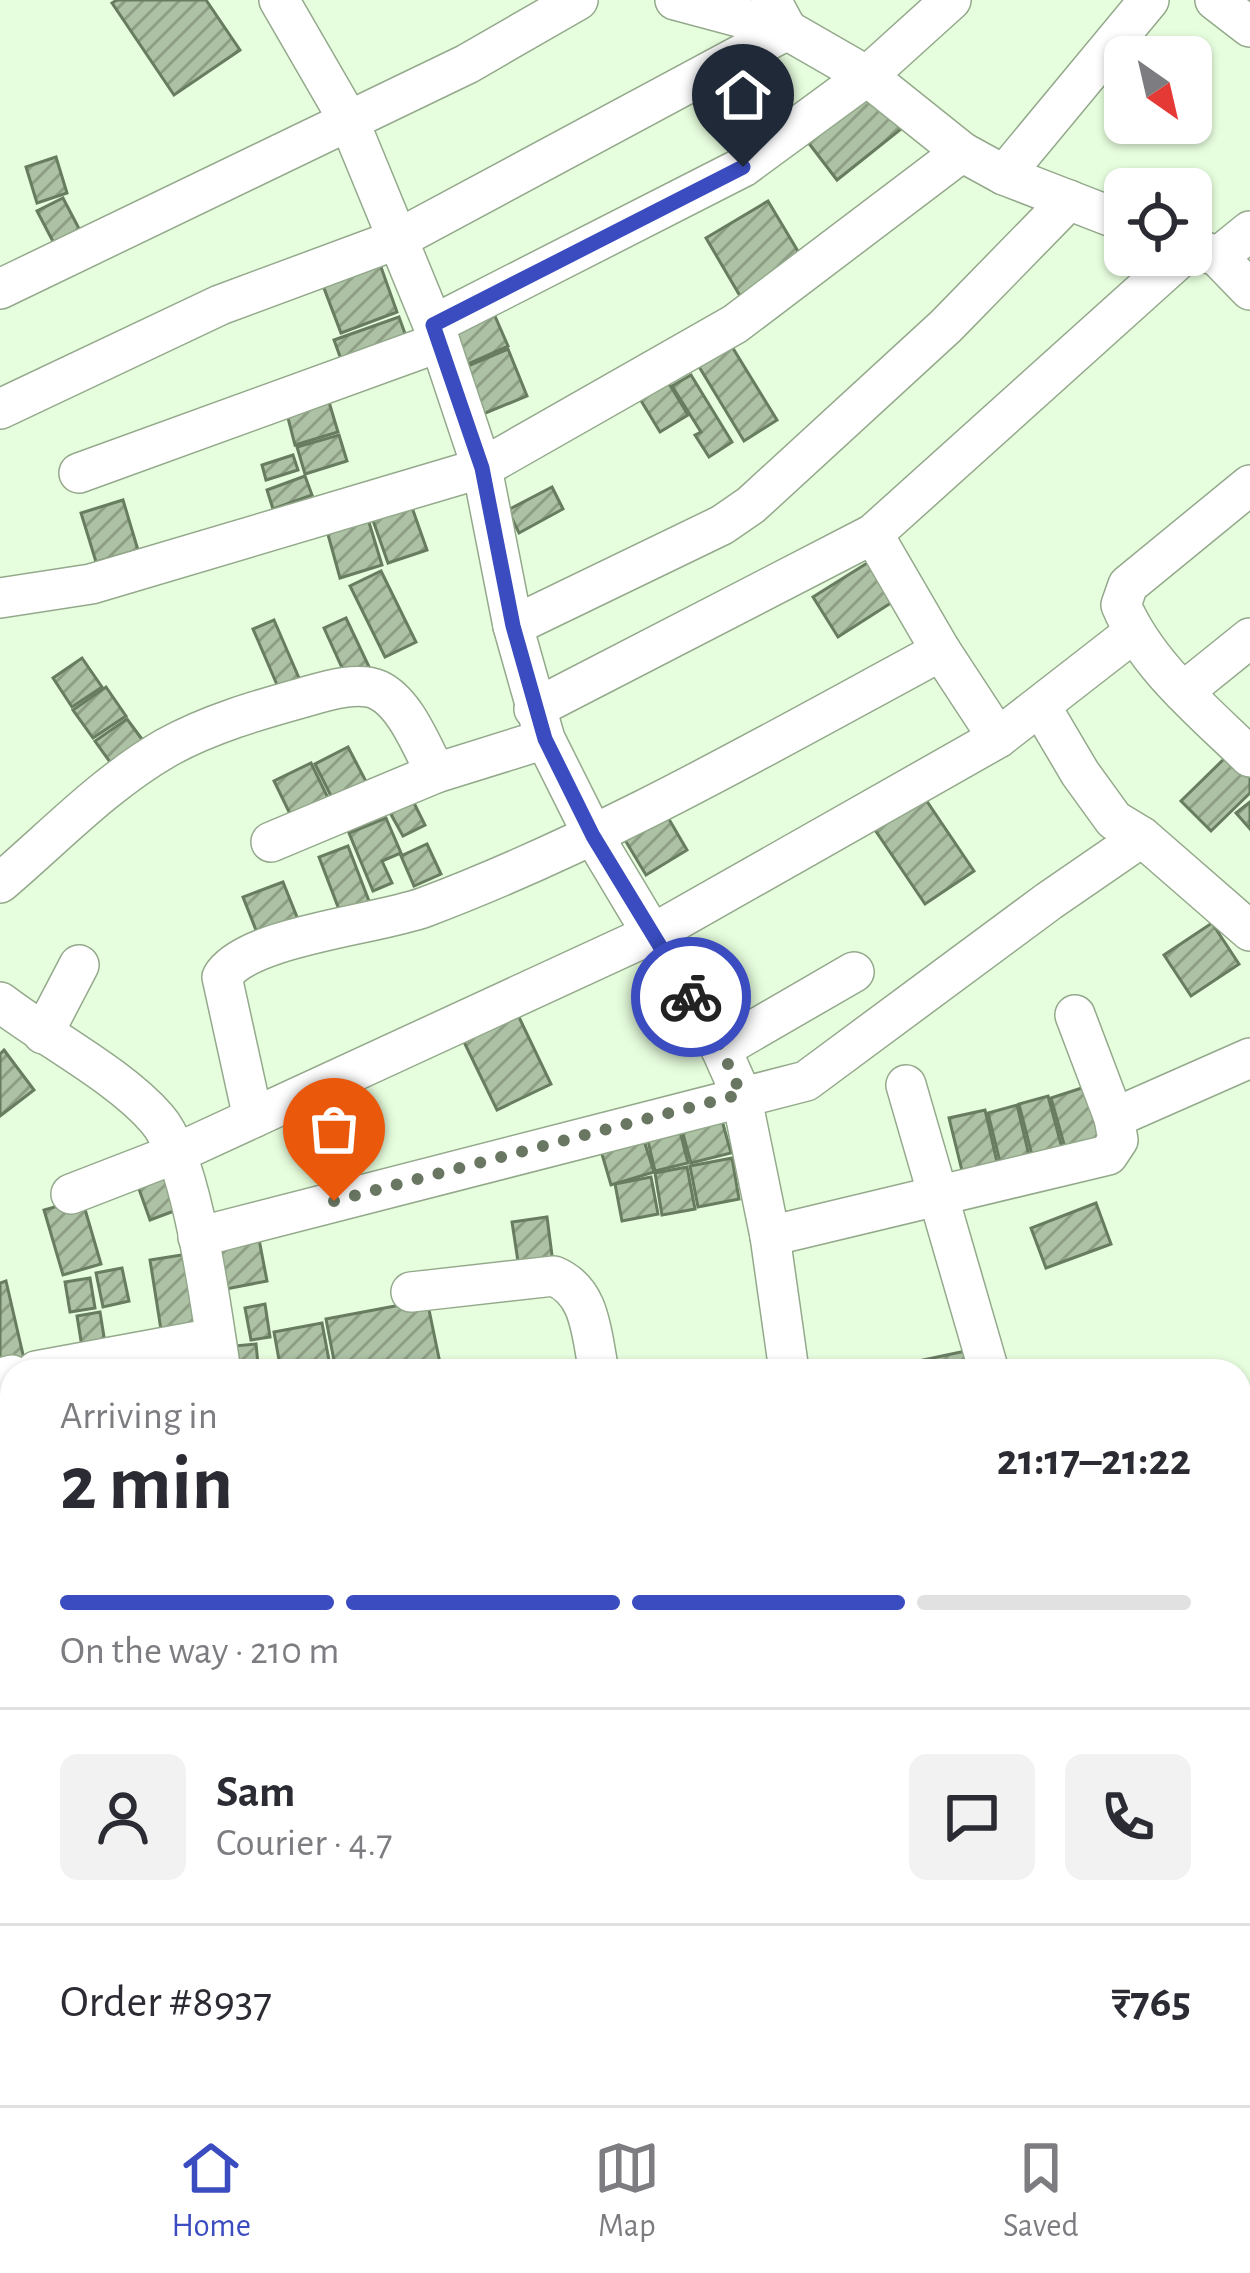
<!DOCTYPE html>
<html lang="en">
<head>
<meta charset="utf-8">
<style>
  body { margin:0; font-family:"Alegreya Sans",sans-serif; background:#f2f2f3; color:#2b2b33; height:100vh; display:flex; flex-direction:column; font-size:45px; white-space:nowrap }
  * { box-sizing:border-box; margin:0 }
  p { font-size:39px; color:#7c7c81 }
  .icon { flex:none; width:66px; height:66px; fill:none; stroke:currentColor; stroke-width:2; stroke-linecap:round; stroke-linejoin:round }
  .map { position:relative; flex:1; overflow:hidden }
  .details { position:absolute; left:0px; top:1359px; width:1251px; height:747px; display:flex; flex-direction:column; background:#fff; border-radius:36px 36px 0 0; box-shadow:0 3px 9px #0004 }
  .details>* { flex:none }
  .needle { width:78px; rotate:146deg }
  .tools { position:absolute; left:1104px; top:36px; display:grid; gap:24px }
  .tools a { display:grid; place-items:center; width:108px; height:108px; border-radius:18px; background:#fff; box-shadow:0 3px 9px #0004; font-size:60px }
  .pin { position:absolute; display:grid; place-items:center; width:102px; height:102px; color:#fff; margin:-123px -51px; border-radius:50% 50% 50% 0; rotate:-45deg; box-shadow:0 0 12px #0007 }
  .pin .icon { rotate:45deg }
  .courier { position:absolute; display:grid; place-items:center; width:120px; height:120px; margin:-60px; border:9px solid #3a4cbf; border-radius:50%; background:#fff; color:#222; box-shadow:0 3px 15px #0007 }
  .overview em { font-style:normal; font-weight:700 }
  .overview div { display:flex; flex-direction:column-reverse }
  .overview { display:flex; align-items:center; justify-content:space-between; height:204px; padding:0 60px }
  h1 { font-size:78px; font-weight:700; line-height:90px }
  .bar { display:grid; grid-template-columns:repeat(4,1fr); gap:18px 12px; align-content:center; height:144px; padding:0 60px }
  .bar i { height:15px; border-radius:9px; background:#e1e1e2 }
  .bar .current { background:#3a4cbf }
  .bar p { grid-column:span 4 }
  .line { display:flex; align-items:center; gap:30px; padding:0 60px; border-top:3px solid #e1e1e2 }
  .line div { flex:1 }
  .round { display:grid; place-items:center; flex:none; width:126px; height:126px; border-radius:18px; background:#f2f2f3 }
  .tabs { display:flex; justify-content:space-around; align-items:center; height:168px; border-top:3px solid #e1e1e2; background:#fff; font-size:33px; color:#7c7c81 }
  .tabs a { display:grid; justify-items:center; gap:6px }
  .tabs .current { color:#3a4cbf }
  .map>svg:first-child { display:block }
  .building { fill:url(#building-hatch); stroke:#687c60; stroke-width:3 }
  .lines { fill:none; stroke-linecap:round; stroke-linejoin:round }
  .minor-casing { stroke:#94a98c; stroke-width:42 }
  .minor { stroke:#fff; stroke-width:39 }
  .done { stroke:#687662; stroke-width:12; stroke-dasharray:0 21.6 }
  .route { stroke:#3a4cbf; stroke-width:15 }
</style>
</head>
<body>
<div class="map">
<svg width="1250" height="2105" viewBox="0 0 1250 2105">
  <defs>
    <pattern id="building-hatch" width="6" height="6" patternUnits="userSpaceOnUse" patternTransform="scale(3)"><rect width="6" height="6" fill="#adc2a4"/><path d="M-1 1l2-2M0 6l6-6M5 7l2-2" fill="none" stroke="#8d9e85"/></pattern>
  </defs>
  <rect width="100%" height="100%" fill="#e7fede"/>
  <!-- building -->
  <g class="building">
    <path d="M117,0H206L240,50L174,95L112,3Z"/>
    <path d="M868,87L901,129L837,180L804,137Z"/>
    <path d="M56,157L67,193L37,203L26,167Z"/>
    <path d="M63,198L85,240L59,253L37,211Z"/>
    <path d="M768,201L802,258L740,296L706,238Z"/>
    <path d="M376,253L397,312L341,333L319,275Z"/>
    <path d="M491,307L508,346L461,367L443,328Z"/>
    <path d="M399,317L407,339L342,362L334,340Z"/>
    <path d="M731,345L777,420L744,441L698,365Z"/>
    <path d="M508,349L527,396L483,414L463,368Z"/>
    <path d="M691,375L732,442L709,457L695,435L701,432L672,386Z"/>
    <path d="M668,382L688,415L660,432L640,399Z"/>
    <path d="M329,402L338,432L295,445L287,414Z"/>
    <path d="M339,435L347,461L305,474L297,447Z"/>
    <path d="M293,455L298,470L266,480L262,465Z"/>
    <path d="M305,476L312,495L273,509L267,490Z"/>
    <path d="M552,487L563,509L519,533L508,510Z"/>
    <path d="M409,499L427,550L388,563L370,512Z"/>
    <path d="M123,500L138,550L96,562L81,513Z"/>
    <path d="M368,519L382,565L340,578L327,531Z"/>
    <path d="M872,560L897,599L838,637L813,597Z"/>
    <path d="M381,571L416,642L385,657L350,586Z"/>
    <path d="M346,618L371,671L348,681L324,628Z"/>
    <path d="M274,620L302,685L281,694L253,629Z"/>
    <path d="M82,658L102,687L72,707L53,678Z"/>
    <path d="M106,687L126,716L93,738L73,710Z"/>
    <path d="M127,719L147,746L115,769L95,741Z"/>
    <path d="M348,747L371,791L337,808L315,764Z"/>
    <path d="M1228,755L1250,777V793L1211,831L1181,801Z"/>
    <path d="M311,763L329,800L292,818L274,781Z"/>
    <path d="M922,794L974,871L925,904L873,827Z"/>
    <path d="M411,797L425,825L403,836L388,809Z"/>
    <path d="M1250,802V829L1236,813Z"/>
    <path d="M663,809L687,850L646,875L622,835Z"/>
    <path d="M386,818L401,853L382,861L392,883L373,891L349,833Z"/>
    <path d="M427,844L441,874L414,886L401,856Z"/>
    <path d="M348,846L372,909L343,920L319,857Z"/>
    <path d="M283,882L301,927L261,943L243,897Z"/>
    <path d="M1212,923L1239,964L1191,996L1164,955Z"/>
    <path d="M517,1013L551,1084L497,1110L463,1040Z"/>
    <path d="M4,1050L34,1090L0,1116V1054Z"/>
    <path d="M1088,1086L1105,1144L1067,1155L1051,1098Z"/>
    <path d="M1048,1096L1065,1159L1035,1167L1019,1104Z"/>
    <path d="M1017,1105L1032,1168L1003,1174L988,1113Z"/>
    <path d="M718,1106L731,1153L691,1163L678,1116Z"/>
    <path d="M985,1110L1000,1175L965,1183L949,1118Z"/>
    <path d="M677,1120L688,1163L655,1171L645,1128Z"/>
    <path d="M641,1131L654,1172L611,1185L599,1144Z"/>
    <path d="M732,1158L739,1199L698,1207L690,1166Z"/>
    <path d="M166,1163L182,1208L150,1220L134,1175Z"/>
    <path d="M687,1167L695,1209L662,1215L655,1173Z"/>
    <path d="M651,1177L658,1214L622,1221L615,1184Z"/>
    <path d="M82,1199L101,1264L63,1275L44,1210Z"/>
    <path d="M1096,1203L1111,1244L1046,1268L1031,1228Z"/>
    <path d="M547,1217L553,1263L519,1268L512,1222Z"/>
    <path d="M258,1234L267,1281L226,1289L217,1242Z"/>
    <path d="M188,1254L199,1330L162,1336L150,1260Z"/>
    <path d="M122,1268L129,1301L103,1307L96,1273Z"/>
    <path d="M90,1278L95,1308L70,1312L65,1282Z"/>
    <path d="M6,1281L24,1359L0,1365V1283Z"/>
    <path d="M427,1300L441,1368L336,1371L326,1319Z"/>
    <path d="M265,1304L270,1337L251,1340L245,1308Z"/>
    <path d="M100,1312L105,1343L82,1347L77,1316Z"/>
    <path d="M322,1323L331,1371H281L274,1332Z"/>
    <path d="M256,1344L258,1364L236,1366L234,1346Z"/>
    <path d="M207,1350L210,1371H177L175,1354Z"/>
    <path d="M970,1350L974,1371H901L900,1365Z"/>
    <path d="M12,1382V1534L0,1536V1384Z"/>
    <path d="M12,1913V1968H0V1914Z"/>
    <path d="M385,2094H465L466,2100L436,2105H387Z"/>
  </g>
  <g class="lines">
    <defs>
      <g id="minor">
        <path d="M279,0L349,121L440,342L482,468L513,626L545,739L593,835L721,1049L741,1094L770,1236L789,1371"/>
        <path d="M675,0L787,30L867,76L962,152L1004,175L1125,222"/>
        <path d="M1215,0L1250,27"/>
        <path d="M1004,175L1149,0"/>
        <path d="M1191,246L1218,257L1250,290"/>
        <path d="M1218,257L1250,231"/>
        <path d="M0,289L467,64L578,0"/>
        <path d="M433,325L743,167L867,76L951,0"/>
        <path d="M0,409L220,305L398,239L787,30L771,0"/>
        <path d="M79,473L440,342"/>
        <path d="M1250,485L1128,585L1121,605C1147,666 1203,711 1250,757"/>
        <path d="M873,534L941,651L998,738"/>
        <path d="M0,598L91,584L482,468L735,324L962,152"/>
        <path d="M513,626L722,525L751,505L946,326L1069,200"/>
        <path d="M1183,692L1250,638"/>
        <path d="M1041,707L1080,773L1114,820L1142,837L1250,931"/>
        <path d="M534,709L873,534L1183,255"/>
        <path d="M271,842L436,773L545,739"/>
        <path d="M0,883C53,838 105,783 166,748C209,724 258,710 305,697C326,691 358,681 378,690C406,703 422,748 436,773"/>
        <path d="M0,1002C48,1039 119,1075 157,1119C194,1161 211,1312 221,1371"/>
        <path d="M1075,1015L1114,1118"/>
        <path d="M43,1034L79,965"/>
        <path d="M721,1049L854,972"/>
        <path d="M906,1085L989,1371"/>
        <path d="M253,1118L222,977C246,936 377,925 425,907C605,839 772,742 941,651"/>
        <path d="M71,1194L177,1153L654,933L998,738L1133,633"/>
        <path d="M770,1236L1108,1155L1118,1140L1114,1118L1250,1058"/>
        <path d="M198,1237L806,1081L1049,901L1142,837"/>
        <path d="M411,1292L554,1276C592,1292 591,1335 599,1371"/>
        <path d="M36,1371L215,1338"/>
        <path d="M0,1378L12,1375"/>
        <path d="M0,1542L12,1540"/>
        <path d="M0,1733L12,1731"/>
        <path d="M0,1902L12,1900"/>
        <path d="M0,2081L12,2079"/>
        <path d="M784,2094L787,2105"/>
      </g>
    </defs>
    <!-- minor casing -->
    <use href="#minor" class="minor-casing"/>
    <!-- minor -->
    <use href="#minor" class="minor"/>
  </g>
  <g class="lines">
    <!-- done -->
    <path class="done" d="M334,1201L741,1094L721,1048L691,997"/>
    <!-- route -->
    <path class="route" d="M691,997L593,836L545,739L513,626L482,468L433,325L743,167"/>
  </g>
</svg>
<div class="tools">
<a><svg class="needle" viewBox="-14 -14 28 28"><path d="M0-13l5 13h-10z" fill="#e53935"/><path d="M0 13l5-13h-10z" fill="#7c7c81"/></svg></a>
<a><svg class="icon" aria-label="locate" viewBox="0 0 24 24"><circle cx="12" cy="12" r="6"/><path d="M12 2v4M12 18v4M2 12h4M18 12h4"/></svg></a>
</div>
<div class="pin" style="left:334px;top:1201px;background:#ea580c"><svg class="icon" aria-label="bag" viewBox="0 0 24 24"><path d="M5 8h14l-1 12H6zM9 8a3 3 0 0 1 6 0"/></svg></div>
<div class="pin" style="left:743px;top:167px;background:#1f2937"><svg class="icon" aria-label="home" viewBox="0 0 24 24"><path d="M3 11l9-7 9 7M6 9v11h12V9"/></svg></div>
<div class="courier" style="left:691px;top:997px"><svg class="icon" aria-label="bike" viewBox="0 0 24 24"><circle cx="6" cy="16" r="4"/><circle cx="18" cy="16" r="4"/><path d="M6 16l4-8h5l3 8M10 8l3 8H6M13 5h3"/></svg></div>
<section class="details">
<div class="overview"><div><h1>2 min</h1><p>Arriving in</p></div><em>21:17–21:22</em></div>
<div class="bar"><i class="current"></i><i class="current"></i><i class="current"></i><i></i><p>On the way · 210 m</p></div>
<div class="line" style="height:216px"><a class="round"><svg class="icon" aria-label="person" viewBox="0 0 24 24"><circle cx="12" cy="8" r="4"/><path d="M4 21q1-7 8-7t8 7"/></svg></a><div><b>Sam</b><p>Courier · 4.7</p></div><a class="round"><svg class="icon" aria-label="chat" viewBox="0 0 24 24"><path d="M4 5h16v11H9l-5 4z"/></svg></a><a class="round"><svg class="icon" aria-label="phone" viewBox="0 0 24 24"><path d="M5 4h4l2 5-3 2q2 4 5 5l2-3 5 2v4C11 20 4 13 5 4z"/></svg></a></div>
<div class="line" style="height:156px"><div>Order #8937</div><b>₹765</b></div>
</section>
</div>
<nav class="tabs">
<a class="current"><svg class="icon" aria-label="home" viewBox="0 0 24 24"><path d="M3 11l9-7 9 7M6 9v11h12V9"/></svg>Home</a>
<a><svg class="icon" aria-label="map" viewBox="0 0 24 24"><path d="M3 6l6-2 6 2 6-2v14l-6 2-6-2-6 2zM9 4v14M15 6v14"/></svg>Map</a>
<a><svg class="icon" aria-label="saved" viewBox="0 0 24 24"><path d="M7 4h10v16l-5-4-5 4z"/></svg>Saved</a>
</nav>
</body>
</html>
